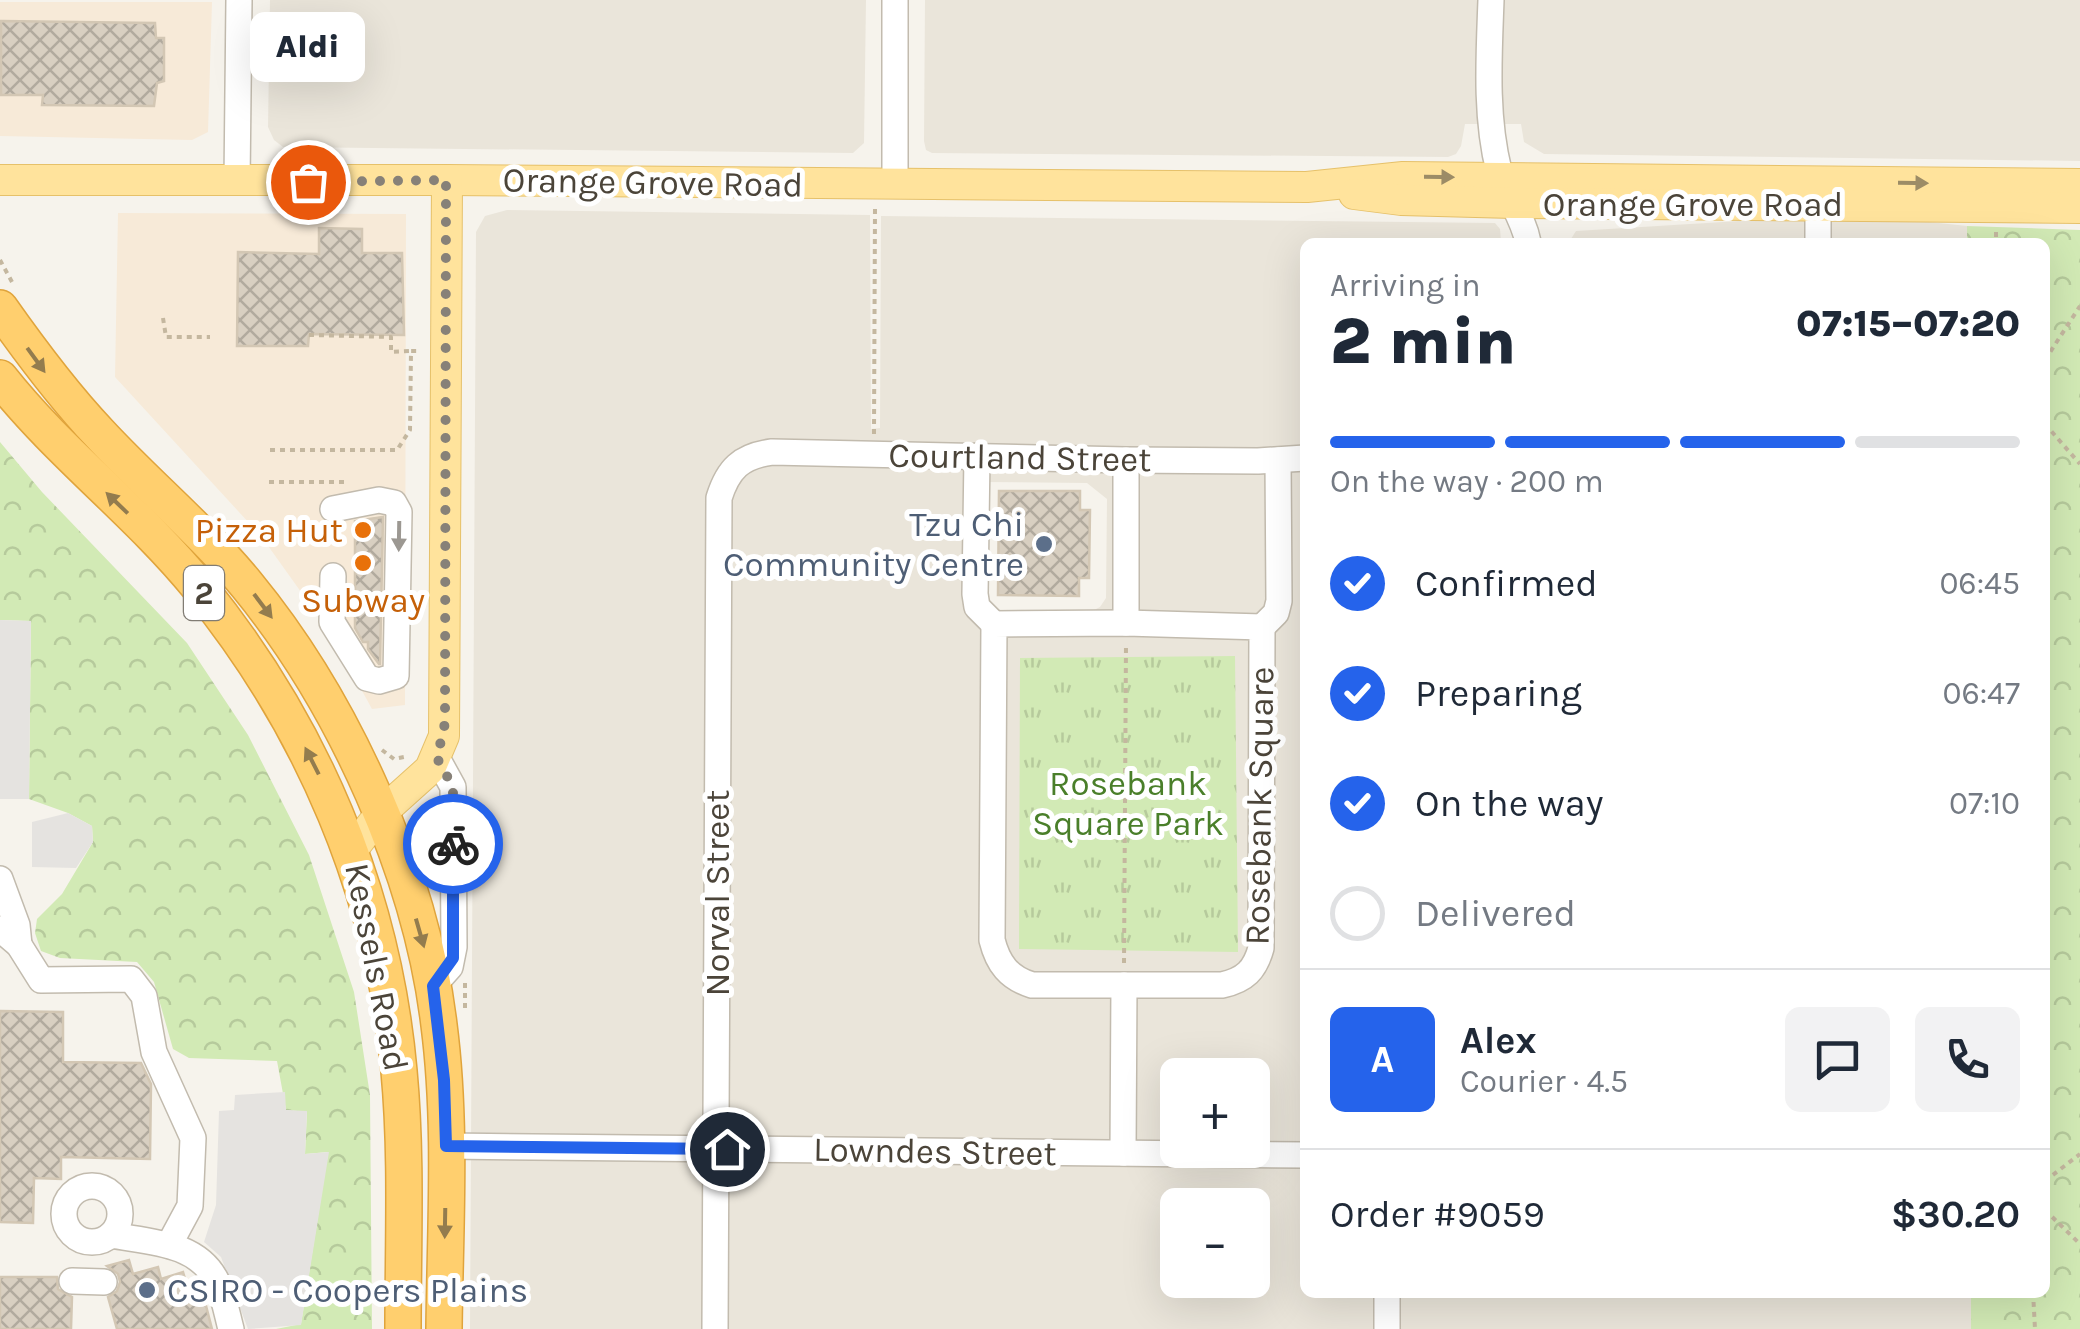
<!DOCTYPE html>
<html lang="en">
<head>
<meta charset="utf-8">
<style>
  body { margin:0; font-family:Karla,sans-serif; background:#f2f2f3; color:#1f2937; height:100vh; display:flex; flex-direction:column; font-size:38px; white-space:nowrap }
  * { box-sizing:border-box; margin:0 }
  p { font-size:32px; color:#747a83 }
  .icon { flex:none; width:55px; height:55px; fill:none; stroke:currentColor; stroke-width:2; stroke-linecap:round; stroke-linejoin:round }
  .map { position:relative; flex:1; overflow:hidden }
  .panel { position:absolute; left:1300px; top:238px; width:750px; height:1060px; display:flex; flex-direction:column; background:#fff; border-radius:15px; box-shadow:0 10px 40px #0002 }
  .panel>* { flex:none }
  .fabs { position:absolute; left:1160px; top:1058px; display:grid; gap:20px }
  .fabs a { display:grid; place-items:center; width:110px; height:110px; border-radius:15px; background:#fff; box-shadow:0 10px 40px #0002; font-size:50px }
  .pin { position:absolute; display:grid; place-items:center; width:85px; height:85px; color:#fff; margin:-42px; border:5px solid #fff; border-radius:50%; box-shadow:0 2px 10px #0007 }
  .courier { position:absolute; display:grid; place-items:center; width:100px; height:100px; margin:-50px; border:8px solid #2563eb; border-radius:50%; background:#fff; color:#222; box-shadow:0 2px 12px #0007 }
  .bubble { position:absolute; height:70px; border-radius:15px; background:#fff; box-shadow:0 10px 40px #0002; font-size:32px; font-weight:800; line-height:70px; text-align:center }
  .head em { font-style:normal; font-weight:800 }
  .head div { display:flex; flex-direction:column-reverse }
  .head { display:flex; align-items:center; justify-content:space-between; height:170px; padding:0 30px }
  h1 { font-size:65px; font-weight:800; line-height:75px }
  .bar { display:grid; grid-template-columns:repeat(4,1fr); gap:15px 10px; align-content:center; height:120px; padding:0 30px }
  .bar i { height:12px; border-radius:8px; background:#e0e1e3 }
  .bar .current { background:#2563eb }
  .bar p { grid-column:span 4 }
  .line { display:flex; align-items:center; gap:25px; padding:0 30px; border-top:2px solid #e0e1e3 }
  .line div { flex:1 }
  .round { display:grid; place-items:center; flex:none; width:105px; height:105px; border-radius:15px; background:#f2f2f3 }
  ol { padding:0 30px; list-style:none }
  li { display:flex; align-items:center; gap:30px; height:110px }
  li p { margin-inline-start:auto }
  li .icon { padding:10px; border-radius:50%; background:#2563eb; color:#fff; stroke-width:4 }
  li:last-child { color:#747a83 }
  li i { width:55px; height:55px; border:5px solid #e0e1e3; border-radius:50% }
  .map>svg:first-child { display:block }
  .residential { fill:#eae5da; fill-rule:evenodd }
  .commercial { fill:#f7ead8 }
  .forest { fill:url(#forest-crowns) }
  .park { fill:url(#park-tufts) }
  .parking { fill:#e5e3e0 }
  .building { fill:url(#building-cross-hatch); stroke:#d3c7b4; stroke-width:2.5 }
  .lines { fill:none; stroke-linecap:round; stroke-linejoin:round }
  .minor-casing { stroke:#c2bbae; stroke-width:28 }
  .major-casing { stroke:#e6c16a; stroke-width:32 }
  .highway-casing { stroke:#e0a43c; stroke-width:38 }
  .path { stroke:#c4b79f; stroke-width:4; stroke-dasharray:5 5; stroke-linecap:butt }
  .minor { stroke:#fff; stroke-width:25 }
  .major { stroke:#ffe39c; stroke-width:30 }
  .highway { stroke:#ffcf6e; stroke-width:35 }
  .oneway { fill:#9c8c66 }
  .oneway2 { fill:#937c4e }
  .oneway3 { fill:#9c9892 }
  .done { stroke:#878178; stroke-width:10; stroke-dasharray:0 18 }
  .route { stroke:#2563eb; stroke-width:12 }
  .food-dot { fill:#e8710a; stroke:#fff; stroke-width:4 }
  .service-dot { fill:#5c6f8a; stroke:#fff; stroke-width:4 }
  .labels { text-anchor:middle; stroke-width:10; stroke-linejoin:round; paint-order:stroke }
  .shield { fill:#fff; stroke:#817c74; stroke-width:2.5 }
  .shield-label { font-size:32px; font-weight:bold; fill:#4b4439 }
  .street-label { font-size:35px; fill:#4b4439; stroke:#fff }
  .service-label { font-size:35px; fill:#4e5e75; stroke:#fff; text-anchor:end }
  .food-label { font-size:35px; fill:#c56008; stroke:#fff; text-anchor:end }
  .park-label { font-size:35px; fill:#4a7f2a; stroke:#fff }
</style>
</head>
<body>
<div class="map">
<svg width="2080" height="1329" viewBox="0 0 2080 1329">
  <defs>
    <pattern id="forest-crowns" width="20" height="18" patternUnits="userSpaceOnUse" patternTransform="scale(2.5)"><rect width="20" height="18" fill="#d2eab5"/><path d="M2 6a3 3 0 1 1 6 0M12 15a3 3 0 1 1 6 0" fill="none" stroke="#b6ca9c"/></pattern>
    <pattern id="park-tufts" width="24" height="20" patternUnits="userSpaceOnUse" patternTransform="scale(2.5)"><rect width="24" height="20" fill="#d2eab5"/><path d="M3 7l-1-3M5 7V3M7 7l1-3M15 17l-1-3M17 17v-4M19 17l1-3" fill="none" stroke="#b6ca9c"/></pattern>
    <pattern id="building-cross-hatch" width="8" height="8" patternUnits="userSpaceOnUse" patternTransform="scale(2.5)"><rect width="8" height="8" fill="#d8cfc1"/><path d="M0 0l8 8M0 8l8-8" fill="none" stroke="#b1aa9e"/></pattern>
  </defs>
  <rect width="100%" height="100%" fill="#f6f3ec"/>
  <!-- residential -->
  <g class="residential">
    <path d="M270,0H866L864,143L853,153L283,147L274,140L268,127Z"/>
    <path d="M925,0H2080V161L1544,154L1524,142L1521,124H1465L1461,146L1456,154L1448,157L932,153L926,150L924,141Z"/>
    <path d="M507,210L870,215L871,429L880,428L881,216L1495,223L1500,229L1501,242H1305V1292L1971,1293V1329H470L476,232L485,216ZM984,482L1087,483L1107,499L1106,598L1100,607L1090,612L996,613L982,601ZM1178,1075H1252V1150H1178ZM1178,1205H1252V1280H1178Z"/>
    <path d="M1853,214L1967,226V242H1569L1576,231Z"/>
  </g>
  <!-- commercial -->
  <g class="commercial">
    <path d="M0,2H212L208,132L192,140L0,136Z"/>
    <path d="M118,213L406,214L405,705L372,709L331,634L261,536L115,377Z"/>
  </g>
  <!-- forest -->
  <g class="forest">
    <path d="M1967,226L2080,230V1329H1971V1293L2045,1292V242H1967Z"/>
    <path d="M0,442L42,492L187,643L248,735L309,855L354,992L370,1095L372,1329H276L301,1324L328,1152L305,1154L307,1112L286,1110L277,1061L189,1058L173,1049L154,982L137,962L60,958L41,951L35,933L37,919L62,894L93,842L92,826L68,813L29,799L31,621L0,620Z"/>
  </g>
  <!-- park -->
  <path class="park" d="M1235,656L1238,952L1019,949L1020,658Z"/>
  <!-- parking -->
  <g class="parking">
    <path d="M0,620L31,621L29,799H0Z"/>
    <path d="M68,813L92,826L93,842L76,868L32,867V822Z"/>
    <path d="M285,1092L286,1110L307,1111L305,1154L329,1152L301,1325L248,1329L221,1257L204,1242L216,1205L219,1111L234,1110L235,1095Z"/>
  </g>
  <!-- building -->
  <g class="building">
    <path d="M1,21L155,23L156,38H164V81L157,83L154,106L42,105L43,95H1Z"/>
    <path d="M319,228L362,229V253H402L404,335L309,334L308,346H237L238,252L319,254Z"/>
    <path d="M999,491H1080V510H1090L1089,578H1079V596L998,595Z"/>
    <path d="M383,517L380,664H379L368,649V642H363L355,628V521Z"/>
    <path d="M0,1011L63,1012V1062L141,1063L151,1084L150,1159L61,1157V1179L34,1178L33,1223L0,1222Z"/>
    <path d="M129,1260L133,1274L158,1267L161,1279L183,1272L192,1302L204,1298L212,1329H117L108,1297L117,1291L120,1282L118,1274L107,1266Z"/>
    <path d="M0,1277H57L58,1289L72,1297L71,1329H0Z"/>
  </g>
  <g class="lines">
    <defs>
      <g id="minor">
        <path d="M1491,0C1489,56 1485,116 1499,171C1506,196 1523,216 1528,242"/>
        <path d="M237,182L239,0"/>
        <path d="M895,185V0"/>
        <path d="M1818,187V242"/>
        <path d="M977,456L975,594L977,607L994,624"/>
        <path d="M1126,460V623"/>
        <path d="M333,576L332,622L367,678L379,681L396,676L399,512L394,503L379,500L333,509"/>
        <path d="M1126,623L1262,627L1261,948C1255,970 1245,980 1222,985H1032C1009,978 998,964 992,940L994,624Z"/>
        <path d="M1262,627L1276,613L1279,601L1278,460"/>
        <path d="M0,879L17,925L19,945"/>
        <path d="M0,929L19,945L41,980L131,979L144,996L154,1052L193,1138L190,1206L169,1245"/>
        <path d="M433,986L450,967L454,947L453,787L437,758"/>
        <path d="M446,1146L1305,1155"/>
        <path d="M1123,1153L1124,985"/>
        <circle cx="92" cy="1214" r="28"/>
        <path d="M111,1235C149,1242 198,1242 217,1282C224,1296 227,1314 231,1329"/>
        <path d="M72,1281L104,1282"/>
        <path d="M1387,1292V1329"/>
        <path d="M715,1329L719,498C728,469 741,456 772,452L1126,460L1258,461L1305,458"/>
      </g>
      <g id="major">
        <path d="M0,180H447L1307,187L1403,177L2080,184"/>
        <path d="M1354,194L1401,200L1513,203L2080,208"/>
        <path d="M352,850L380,814L430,769L444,736L447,180"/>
      </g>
      <g id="highway">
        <path d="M0,308C31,352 62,394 99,433C147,485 202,530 247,585C344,703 421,874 439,1025C452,1125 445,1229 444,1329"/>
        <path d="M0,378C60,454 138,512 199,587C312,726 383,892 399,1071C407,1156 403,1243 403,1329"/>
      </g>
    </defs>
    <!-- minor casing -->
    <use href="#minor" class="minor-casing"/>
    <!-- major casing -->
    <use href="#major" class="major-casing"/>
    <!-- highway casing -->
    <use href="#highway" class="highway-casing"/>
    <!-- path -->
    <g class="path">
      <path d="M1996,232V242"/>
      <path d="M0,260L12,282"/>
      <path d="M163,318L166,337H210"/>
      <path d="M309,335L391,337V352L411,351"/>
      <path d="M2045,360L2080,306"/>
      <path d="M2045,424L2080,464"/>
      <path d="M874,434L875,208"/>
      <path d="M270,450H397L410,430L411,351H421"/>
      <path d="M269,482H345"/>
      <path d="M382,750L394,759L404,757"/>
      <path d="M1124,963L1126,643"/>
      <path d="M465,983V1009"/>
      <path d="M2045,1181L2080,1154"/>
      <path d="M2045,1210L2080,1244"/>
      <path d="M2033,1292L2035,1329"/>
    </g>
    <!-- minor -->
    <use href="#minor" class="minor"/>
    <!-- major -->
    <use href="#major" class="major"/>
    <!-- highway -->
    <use href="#highway" class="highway"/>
  </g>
  <!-- one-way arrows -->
  <defs><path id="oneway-solid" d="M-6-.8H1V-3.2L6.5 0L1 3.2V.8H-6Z" transform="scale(2.5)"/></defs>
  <g class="oneway">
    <use href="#oneway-solid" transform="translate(1439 177) rotate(1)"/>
    <use href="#oneway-solid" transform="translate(1913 183) rotate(1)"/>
  </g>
  <g class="oneway2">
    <use href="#oneway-solid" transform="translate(36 360) rotate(54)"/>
    <use href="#oneway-solid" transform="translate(117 503) rotate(-136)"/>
    <use href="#oneway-solid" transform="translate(263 606) rotate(53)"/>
    <use href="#oneway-solid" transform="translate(312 761) rotate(-117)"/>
    <use href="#oneway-solid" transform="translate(420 933) rotate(74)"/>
    <use href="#oneway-solid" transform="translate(445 1223) rotate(91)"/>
  </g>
  <use class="oneway3" href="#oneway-solid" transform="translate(399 536) rotate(91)"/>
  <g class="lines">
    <!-- done -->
    <path class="done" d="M308,182L446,180L445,723L437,758L453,787V844"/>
    <!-- route -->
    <path class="route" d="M453,844V958L433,986L444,1080L446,1146L727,1149"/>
  </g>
  <!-- markers -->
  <g class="food-dot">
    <circle cx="363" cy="530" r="10"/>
    <circle cx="363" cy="563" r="10"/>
  </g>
  <g class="service-dot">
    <circle cx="1044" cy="544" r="10"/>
    <circle cx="147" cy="1290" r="10"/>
  </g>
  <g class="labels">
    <!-- shield labels -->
    <rect class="shield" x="184" y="566" width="40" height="54" rx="8"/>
    <g class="shield-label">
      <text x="204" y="604">2</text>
    </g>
    <!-- street labels -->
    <g class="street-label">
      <text transform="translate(653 182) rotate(1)" y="12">Orange Grove Road</text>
      <text x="1693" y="216">Orange Grove Road</text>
      <text transform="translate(1020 457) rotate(1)" y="12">Courtland Street</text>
      <text transform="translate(1259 806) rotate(-89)" y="12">Rosebank Square</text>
      <text transform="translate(717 893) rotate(-90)" y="12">Norval Street</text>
      <text transform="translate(377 967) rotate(79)" y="12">Kessels Road</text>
      <text transform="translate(935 1151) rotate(1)" y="12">Lowndes Street</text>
    </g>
    <!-- service labels -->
    <g class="service-label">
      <text x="1024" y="536">Tzu Chi<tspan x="1024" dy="40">Community Centre</tspan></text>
      <text x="167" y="1302" text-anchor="start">CSIRO - Coopers Plains</text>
    </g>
    <!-- food labels -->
    <g class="food-label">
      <text x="343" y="542">Pizza Hut</text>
      <text x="363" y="612" text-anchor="middle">Subway</text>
    </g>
    <!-- park labels -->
    <g class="park-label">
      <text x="1128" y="795">Rosebank<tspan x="1128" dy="40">Square Park</tspan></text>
    </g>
  </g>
</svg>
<div class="fabs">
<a>+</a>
<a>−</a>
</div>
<div class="pin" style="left:308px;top:182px;background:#ea580c"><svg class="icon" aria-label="bag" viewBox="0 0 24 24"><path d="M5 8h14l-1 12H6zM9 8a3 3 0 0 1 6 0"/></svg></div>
<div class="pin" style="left:727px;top:1149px;background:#1f2937"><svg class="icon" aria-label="home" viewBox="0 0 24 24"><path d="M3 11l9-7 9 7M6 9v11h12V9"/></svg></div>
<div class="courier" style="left:453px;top:844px"><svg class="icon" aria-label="bike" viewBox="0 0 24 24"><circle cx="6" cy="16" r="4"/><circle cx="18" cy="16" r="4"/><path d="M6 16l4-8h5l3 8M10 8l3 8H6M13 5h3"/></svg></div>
<div class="bubble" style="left:250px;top:12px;width:115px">Aldi</div>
<section class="panel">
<div class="head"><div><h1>2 min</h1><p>Arriving in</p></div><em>07:15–07:20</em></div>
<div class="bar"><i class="current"></i><i class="current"></i><i class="current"></i><i></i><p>On the way · 200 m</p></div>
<ol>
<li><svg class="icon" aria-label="check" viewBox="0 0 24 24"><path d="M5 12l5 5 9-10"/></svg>Confirmed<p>06:45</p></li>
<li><svg class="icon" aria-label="check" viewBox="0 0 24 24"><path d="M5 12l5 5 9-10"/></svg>Preparing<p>06:47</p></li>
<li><svg class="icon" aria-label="check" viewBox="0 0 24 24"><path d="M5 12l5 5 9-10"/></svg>On the way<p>07:10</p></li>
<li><i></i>Delivered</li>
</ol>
<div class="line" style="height:180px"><b class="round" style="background:#2563eb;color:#fff">A</b><div><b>Alex</b><p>Courier · 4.5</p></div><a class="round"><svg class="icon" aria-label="chat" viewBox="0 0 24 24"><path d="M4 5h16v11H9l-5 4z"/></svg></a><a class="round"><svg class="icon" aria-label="phone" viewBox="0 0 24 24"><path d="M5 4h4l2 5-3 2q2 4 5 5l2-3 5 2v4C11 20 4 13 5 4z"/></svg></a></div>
<div class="line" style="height:130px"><div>Order #9059</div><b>$30.20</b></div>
</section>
</div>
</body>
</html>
